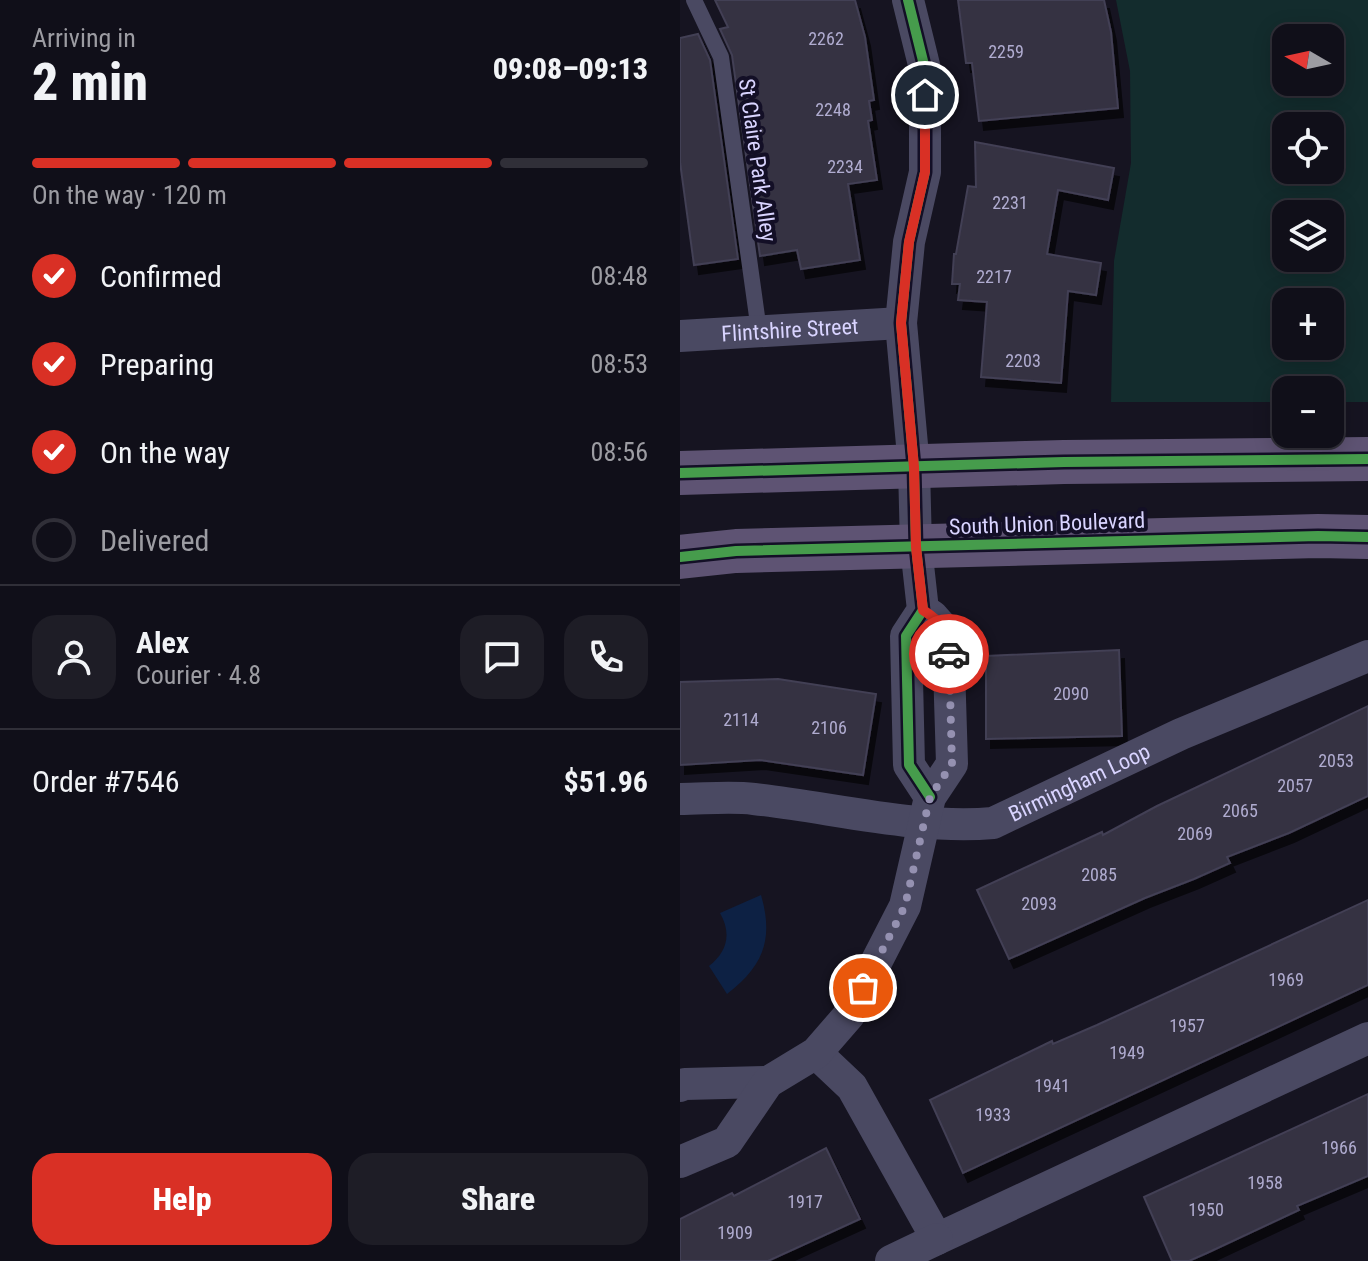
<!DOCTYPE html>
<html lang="en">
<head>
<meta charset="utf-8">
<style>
  body { margin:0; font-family:"Roboto Condensed",sans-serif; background:#1e1d26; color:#f1f3f6; height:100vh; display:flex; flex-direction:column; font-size:30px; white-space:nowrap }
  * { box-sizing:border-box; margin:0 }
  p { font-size:26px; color:#9c9ca2 }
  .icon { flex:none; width:44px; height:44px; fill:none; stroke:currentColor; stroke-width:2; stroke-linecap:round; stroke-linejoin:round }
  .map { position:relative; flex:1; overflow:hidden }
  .side { display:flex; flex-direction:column; background:#100f19; width:680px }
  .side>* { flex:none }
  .needle { width:52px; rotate:279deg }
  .controls { position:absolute; left:592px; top:24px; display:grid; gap:16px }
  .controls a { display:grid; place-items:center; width:72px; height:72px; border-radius:16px; background:#100f19; box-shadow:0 4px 20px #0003,0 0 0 2px #302f38; font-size:40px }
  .pin { position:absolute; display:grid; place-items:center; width:68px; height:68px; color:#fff; margin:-34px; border:4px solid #fff; border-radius:50%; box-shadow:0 2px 8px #0007 }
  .courier { position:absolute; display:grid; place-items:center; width:80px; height:80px; margin:-40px; border:6px solid #d93025; border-radius:50%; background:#fff; color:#222; box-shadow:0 2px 10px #0007 }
  .head em { font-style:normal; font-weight:800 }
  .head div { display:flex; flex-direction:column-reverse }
  .head { display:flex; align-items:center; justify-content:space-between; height:136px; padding:0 32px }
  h1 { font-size:52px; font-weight:800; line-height:60px }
  .bar { display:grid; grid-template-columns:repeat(4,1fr); gap:12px 8px; align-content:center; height:96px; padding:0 32px }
  .bar i { height:10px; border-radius:6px; background:#302f38 }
  .bar .on { background:#d93025 }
  .bar p { grid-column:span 4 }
  .line { display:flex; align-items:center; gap:20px; padding:0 32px; border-top:2px solid #302f38 }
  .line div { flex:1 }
  .round { display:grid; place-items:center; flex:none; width:84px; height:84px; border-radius:24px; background:#1e1d26 }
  ol { padding:0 32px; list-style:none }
  li { display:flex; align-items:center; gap:24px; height:88px }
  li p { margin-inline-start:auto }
  li .icon { padding:8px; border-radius:50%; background:#d93025; color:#fff; stroke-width:4 }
  li:last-child { color:#9c9ca2 }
  li i { width:44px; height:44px; border:4px solid #302f38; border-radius:50% }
  .primary-button { display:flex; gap:16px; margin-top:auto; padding:16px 32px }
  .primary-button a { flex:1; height:92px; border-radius:24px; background:#d93025; color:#fff; font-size:32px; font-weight:800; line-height:92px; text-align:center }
  .primary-button a+a { background:#1e1d26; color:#f1f3f6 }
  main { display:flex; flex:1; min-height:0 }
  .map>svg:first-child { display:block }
  .green { fill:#132c2d; fill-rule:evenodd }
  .water { fill:#0d2144 }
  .building { fill:#343243; stroke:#433f54; stroke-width:2; filter:url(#shadow) }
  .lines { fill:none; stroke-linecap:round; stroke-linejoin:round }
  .lane { stroke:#4a4962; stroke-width:16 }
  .street { stroke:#4a4962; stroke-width:32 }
  .primary { stroke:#5e5373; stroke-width:44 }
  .cycleway-casing { stroke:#130f26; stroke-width:15 }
  .cycleway { stroke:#469c4c; stroke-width:10 }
  .done { stroke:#9591b1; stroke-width:8; stroke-dasharray:0 14.4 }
  .route { stroke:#d93025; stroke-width:10 }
  .labels { text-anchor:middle; stroke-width:8; stroke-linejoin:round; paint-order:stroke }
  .number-label { font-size:18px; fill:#b0acd0 }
  .street-label { font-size:22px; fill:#d9d4ff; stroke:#130f26 }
</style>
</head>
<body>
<main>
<section class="side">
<div class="head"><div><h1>2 min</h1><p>Arriving in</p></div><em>09:08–09:13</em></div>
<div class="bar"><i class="on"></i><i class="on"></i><i class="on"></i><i></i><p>On the way · 120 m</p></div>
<ol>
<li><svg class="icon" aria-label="check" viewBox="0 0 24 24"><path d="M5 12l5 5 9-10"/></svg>Confirmed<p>08:48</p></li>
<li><svg class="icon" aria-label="check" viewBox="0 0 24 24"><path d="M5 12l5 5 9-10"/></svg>Preparing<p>08:53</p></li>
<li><svg class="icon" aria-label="check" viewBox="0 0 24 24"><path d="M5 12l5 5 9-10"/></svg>On the way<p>08:56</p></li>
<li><i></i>Delivered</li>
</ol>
<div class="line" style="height:144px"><a class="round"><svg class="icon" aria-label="person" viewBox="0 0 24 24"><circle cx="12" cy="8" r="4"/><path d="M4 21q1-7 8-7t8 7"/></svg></a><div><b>Alex</b><p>Courier · 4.8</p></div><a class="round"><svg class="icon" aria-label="chat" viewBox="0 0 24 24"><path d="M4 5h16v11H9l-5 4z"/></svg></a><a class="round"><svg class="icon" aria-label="phone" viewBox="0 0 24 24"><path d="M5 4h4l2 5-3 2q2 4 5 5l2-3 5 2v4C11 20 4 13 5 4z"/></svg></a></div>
<div class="line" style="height:104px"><div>Order #7546</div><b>$51.96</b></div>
<div class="primary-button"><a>Help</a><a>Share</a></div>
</section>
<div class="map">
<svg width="688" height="1261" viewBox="0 0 688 1261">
  <defs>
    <filter id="shadow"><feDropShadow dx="5" dy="9" stdDeviation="0" flood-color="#0009"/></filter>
  </defs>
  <rect width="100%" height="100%" fill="#161421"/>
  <!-- green -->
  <path class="green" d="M436,0H688V402H650V390H606V402H431L434,261L451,163L450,71ZM606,38H650V82H606ZM606,126H650V170H606ZM606,214H650V258H606ZM606,302H650V346H606Z"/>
  <!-- water -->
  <path class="water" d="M81,895C94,940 83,966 47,994L29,966C47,952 52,934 40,913Z"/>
  <!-- building -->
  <g class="building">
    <path d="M35,0H175L185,37L194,100L189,101L192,120L188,121L197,180L168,184L180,260L121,269L117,250L80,256L52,55L40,29L48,27Z"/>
    <path d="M278,0H424L431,32L438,108L299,121L292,63H286Z"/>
    <path d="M18,34L30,60L58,259L14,265L0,162V38Z"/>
    <path d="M295,142L434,168L428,200L378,190L367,254L421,263L416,295L388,291L381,383L301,377L307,302L278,300L280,284H272L274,254H276L288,186L296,187Z"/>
    <path d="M439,650L442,736L306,739V656Z"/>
    <path d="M98,679L196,694L183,775L80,760L0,765V682Z"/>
    <path d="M688,706V796L609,833L547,857L550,863L514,879L465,898L329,959L297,890L422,832L423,835L477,806Z"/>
    <path d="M688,900V985L283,1173L250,1100L372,1041L373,1044L417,1025Z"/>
    <path d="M688,1094V1176L617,1206L619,1210L527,1253L509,1261H492L464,1197Z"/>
    <path d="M146,1148L180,1219L88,1261H0V1219L52,1193L54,1196Z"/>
  </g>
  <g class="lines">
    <!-- lane -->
    <path class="lane" d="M14,0L41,57L79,331"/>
    <!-- street -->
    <g class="street">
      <path d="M228,0L245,69V172L229,242L221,323L234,467L236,547L243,610L226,636L229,765L250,797"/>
      <path id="s1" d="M0,336L221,323"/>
      <path id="s2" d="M0,799C24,799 50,796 74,799C149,807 238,830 313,823L501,734L688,656"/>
      <path d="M136,1053L172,1087L257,1239L688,1038"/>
      <path d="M0,1086L5,1084L88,1082"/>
      <path d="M0,1162L47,1142L88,1082L136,1053L169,1015L225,906L250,797L272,764L268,634L252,616L243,610"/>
      <path d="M211,1261L257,1239"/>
    </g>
    <!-- primary -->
    <g class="primary">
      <path d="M0,473L384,462L688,459"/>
      <path d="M0,557L56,551L638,536L688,537"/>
    </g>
    <defs>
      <g id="cycleway">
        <path d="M228,0L245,69V172L229,242L221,323L234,467L236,547L243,610L226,636L229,765L250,797"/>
        <path d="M0,473L384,462L688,459"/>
        <path d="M0,557L56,551L638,536L688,537"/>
      </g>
    </defs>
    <!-- cycleway casing -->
    <use href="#cycleway" class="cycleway-casing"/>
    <!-- cycleway -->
    <use href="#cycleway" class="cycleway"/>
  </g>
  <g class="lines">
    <!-- done -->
    <path class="done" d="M183,988L225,906L250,797L272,764L269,654"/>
    <!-- route -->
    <path class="route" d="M245,95V172L229,242L221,323L234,467L236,547L243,610C264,624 268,630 269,654"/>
  </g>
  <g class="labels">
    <!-- number labels -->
    <g class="number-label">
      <text x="146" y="45">2262</text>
      <text x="326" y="58">2259</text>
      <text x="153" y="116">2248</text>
      <text x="165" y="173">2234</text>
      <text x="330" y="209">2231</text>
      <text x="314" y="283">2217</text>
      <text x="343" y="367">2203</text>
      <text x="391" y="700">2090</text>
      <text x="61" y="726">2114</text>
      <text x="149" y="734">2106</text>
      <text x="656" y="767">2053</text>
      <text x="615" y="792">2057</text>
      <text x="560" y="817">2065</text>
      <text x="515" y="840">2069</text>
      <text x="419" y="881">2085</text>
      <text x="359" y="910">2093</text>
      <text x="606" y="986">1969</text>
      <text x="507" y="1032">1957</text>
      <text x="447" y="1059">1949</text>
      <text x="372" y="1092">1941</text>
      <text x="313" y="1121">1933</text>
      <text x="659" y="1154">1966</text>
      <text x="585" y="1189">1958</text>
      <text x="125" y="1208">1917</text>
      <text x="526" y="1216">1950</text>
      <text x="55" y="1239">1909</text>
    </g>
    <!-- street labels -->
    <g class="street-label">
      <text transform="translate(78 160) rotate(82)" y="8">St Claire Park Alley</text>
      <text dy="8" stroke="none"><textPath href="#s1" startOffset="110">Flintshire Street</textPath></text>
      <text transform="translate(367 523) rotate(-2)" y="8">South Union Boulevard</text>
      <text dy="8" stroke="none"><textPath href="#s2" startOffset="410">Birmingham Loop</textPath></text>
    </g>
  </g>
</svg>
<div class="controls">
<a><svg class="needle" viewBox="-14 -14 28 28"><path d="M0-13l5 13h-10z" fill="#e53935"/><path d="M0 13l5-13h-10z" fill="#9c9ca2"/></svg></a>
<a><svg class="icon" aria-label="locate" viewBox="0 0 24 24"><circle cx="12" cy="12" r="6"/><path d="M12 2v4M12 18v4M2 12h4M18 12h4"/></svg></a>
<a><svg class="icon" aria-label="layers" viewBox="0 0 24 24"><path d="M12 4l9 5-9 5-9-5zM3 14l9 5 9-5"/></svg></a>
<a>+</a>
<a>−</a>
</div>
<div class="pin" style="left:183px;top:988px;background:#ea580c"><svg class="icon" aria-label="bag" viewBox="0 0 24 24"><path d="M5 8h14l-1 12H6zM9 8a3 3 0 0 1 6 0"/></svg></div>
<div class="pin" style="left:245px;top:95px;background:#1f2937"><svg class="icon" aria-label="home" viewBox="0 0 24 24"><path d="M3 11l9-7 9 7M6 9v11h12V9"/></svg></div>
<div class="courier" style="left:269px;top:654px"><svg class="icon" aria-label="car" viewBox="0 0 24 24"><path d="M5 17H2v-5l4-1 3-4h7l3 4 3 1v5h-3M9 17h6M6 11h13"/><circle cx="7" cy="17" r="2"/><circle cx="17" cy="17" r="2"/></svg></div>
</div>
</main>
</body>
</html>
